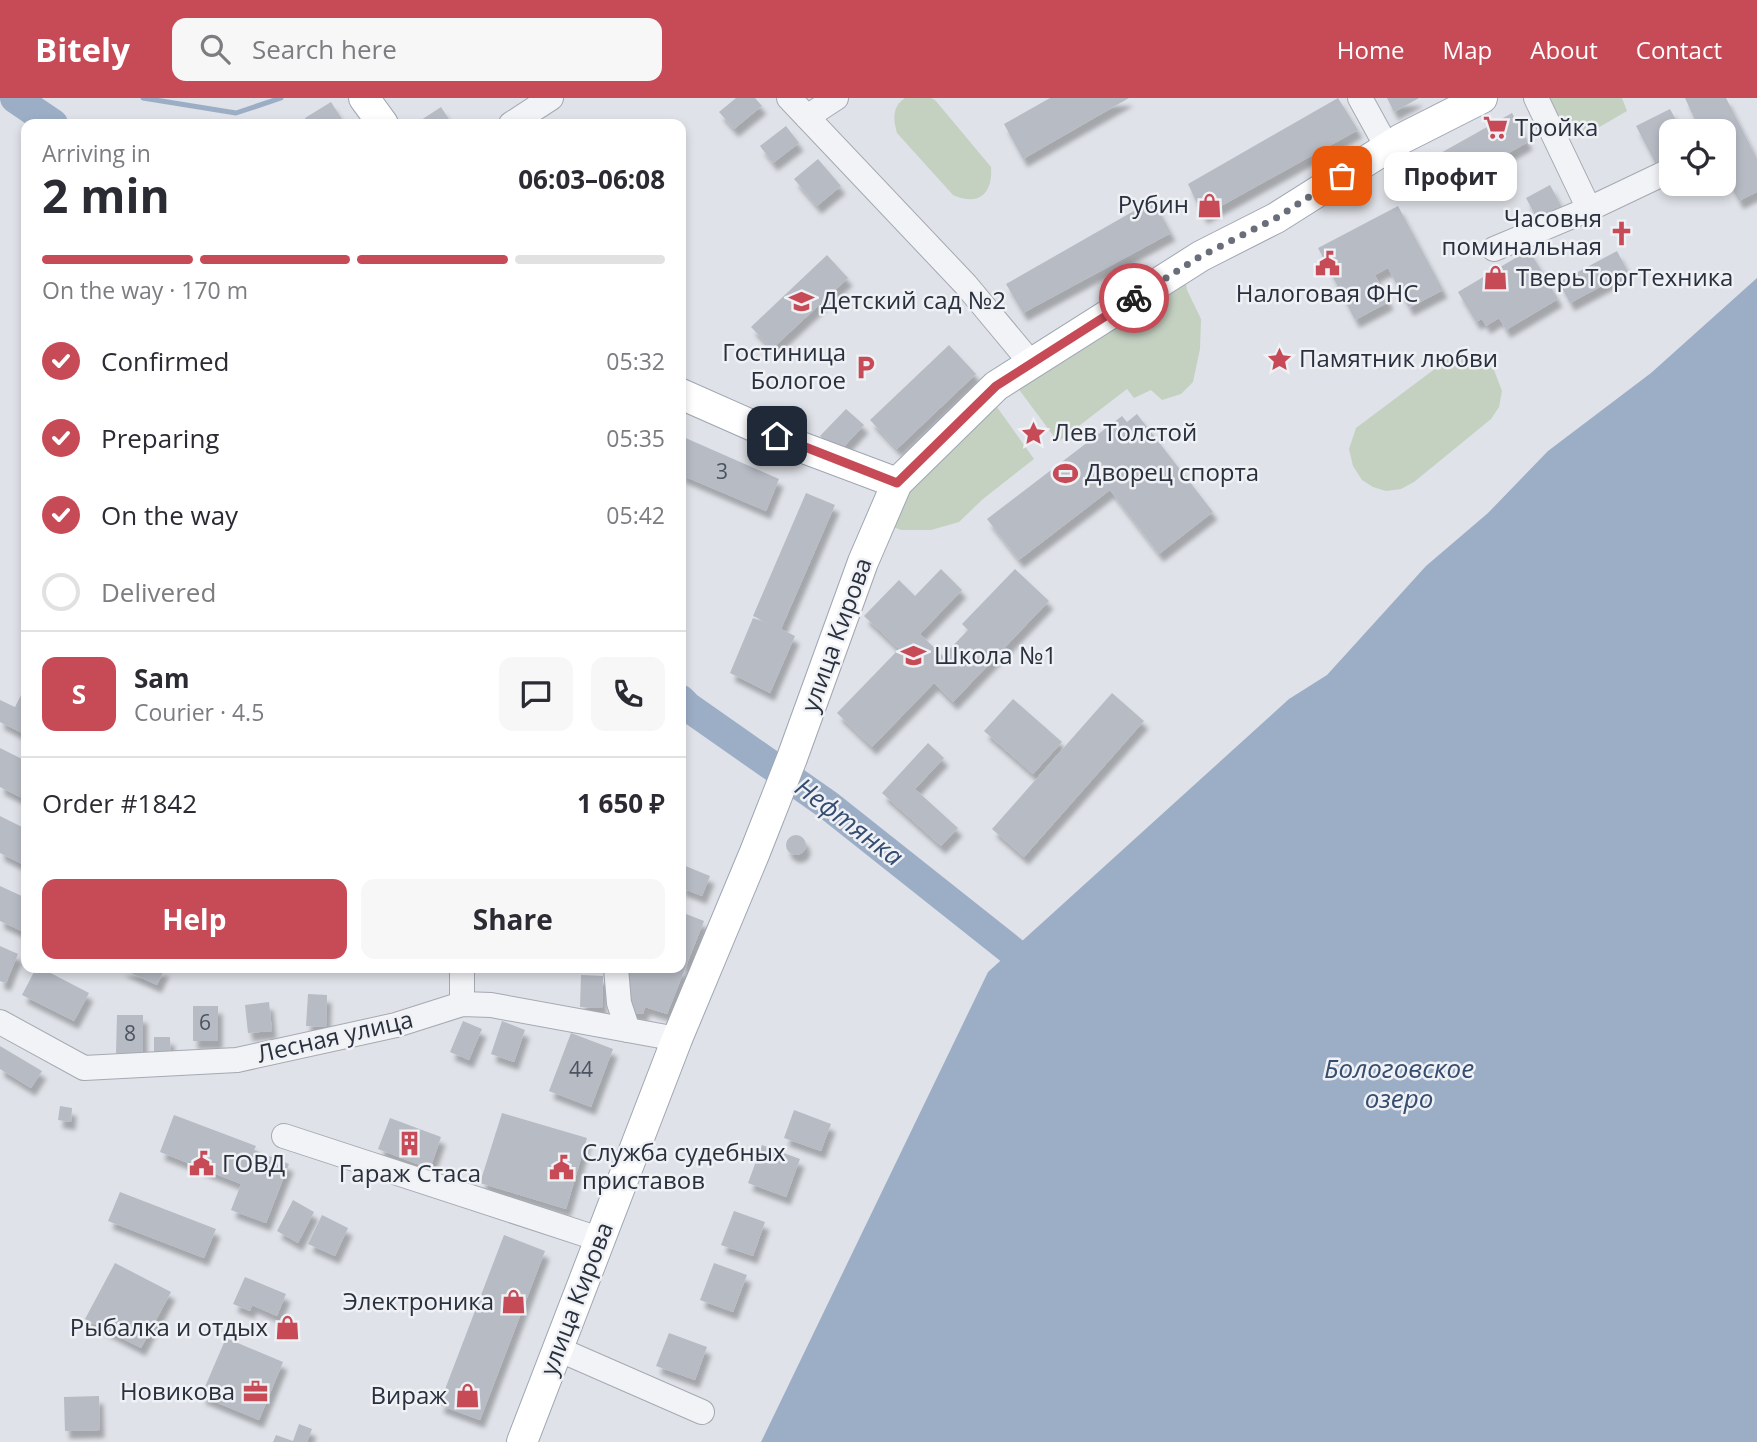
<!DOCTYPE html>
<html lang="en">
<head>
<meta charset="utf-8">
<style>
  body { margin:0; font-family:"Open Sans",sans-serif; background:#f7f7f7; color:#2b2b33; height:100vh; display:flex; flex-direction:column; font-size:26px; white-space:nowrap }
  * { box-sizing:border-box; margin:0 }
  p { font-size:23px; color:#7c7c81 }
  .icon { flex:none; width:38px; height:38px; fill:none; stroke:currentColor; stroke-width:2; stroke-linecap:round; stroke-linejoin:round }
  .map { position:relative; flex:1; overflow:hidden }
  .sheet { position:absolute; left:21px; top:21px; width:665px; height:854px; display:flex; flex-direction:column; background:#fff; border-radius:14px; box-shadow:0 4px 10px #0003 }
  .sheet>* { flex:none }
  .fabs { position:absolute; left:1659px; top:21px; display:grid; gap:14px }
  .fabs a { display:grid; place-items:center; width:77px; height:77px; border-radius:14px; background:#fff; box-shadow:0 4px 10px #0003; font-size:35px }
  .pin { position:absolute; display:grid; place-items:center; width:60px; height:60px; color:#fff; margin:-30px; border-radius:14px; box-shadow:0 4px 10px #0006 }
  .courier { position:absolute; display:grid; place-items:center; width:70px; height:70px; margin:-35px; border:5px solid #c74a57; border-radius:50%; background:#fff; color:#222; box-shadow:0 2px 9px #0007 }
  .bubble { position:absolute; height:49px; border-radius:14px; background:#fff; box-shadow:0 4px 10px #0003; font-size:23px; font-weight:700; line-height:49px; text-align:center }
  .headline em { font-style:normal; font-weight:700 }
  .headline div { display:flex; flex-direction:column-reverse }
  .headline { display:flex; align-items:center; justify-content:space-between; height:119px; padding:0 21px }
  h1 { font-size:46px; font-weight:700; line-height:52px }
  .bar { display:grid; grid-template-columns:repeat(4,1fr); gap:10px 7px; align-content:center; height:84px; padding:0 21px }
  .bar i { height:9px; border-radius:5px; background:#e1e1e2 }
  .bar .selected { background:#c74a57 }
  .bar p { grid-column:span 4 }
  .line { display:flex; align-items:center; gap:18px; padding:0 21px; border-top:2px solid #e1e1e2 }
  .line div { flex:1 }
  .round { display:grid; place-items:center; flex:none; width:74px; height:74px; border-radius:14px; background:#f7f7f7 }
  ol { padding:0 21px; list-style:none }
  li { display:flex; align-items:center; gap:21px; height:77px }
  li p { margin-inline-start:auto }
  li .icon { padding:7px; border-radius:50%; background:#c74a57; color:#fff; stroke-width:4 }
  li:last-child { color:#7c7c81 }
  li i { width:38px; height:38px; border:4px solid #e1e1e2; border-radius:50% }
  .cta { display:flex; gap:14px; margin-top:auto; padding:14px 21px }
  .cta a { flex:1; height:80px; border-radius:14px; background:#c74a57; color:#fff; font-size:28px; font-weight:700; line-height:80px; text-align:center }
  .cta a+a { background:#f7f7f7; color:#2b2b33 }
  header { display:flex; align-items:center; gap:42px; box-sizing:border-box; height:98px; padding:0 35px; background:#c74a57; color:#fff }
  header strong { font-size:33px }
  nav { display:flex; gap:38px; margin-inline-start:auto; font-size:24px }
  .search { width:490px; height:63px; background:#f7f7f7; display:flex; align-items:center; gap:18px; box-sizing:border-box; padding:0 24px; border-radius:14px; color:#7c7c81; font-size:26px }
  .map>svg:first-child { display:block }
  .green { fill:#c4d1c1 }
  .water { fill:#9caec6 }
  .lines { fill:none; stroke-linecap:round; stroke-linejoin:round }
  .stream { stroke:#9caec6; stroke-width:5 }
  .river { stroke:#9caec6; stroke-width:30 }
  .building { fill:#b7bbc4; filter:url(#shadow) }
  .minor-casing { stroke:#a5a9b2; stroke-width:26 }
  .major-casing { stroke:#9fa6b3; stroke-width:32 }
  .minor { stroke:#f2f3f6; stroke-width:24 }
  .major { stroke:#fff; stroke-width:30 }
  .done { stroke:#696e7a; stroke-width:7; stroke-dasharray:0 12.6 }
  .route { stroke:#c74a57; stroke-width:9 }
  .labels { text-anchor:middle; stroke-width:5; stroke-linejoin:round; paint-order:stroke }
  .number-label { font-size:21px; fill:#4c5360 }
  .poi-label { font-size:24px; fill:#29303e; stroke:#eff1f5; text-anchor:start }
  .street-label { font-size:24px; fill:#29303e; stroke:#eff1f5 }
  .water-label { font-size:26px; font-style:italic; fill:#354d70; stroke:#eff1f5 }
</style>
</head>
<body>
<header>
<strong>Bitely</strong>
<div class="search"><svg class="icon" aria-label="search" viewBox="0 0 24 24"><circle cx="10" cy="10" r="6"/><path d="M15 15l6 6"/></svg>Search here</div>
<nav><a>Home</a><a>Map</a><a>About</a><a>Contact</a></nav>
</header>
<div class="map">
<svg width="1757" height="1344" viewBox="0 0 1757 1344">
  <defs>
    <filter id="shadow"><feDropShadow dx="4.5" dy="8" stdDeviation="2" flood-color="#0004"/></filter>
  </defs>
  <rect width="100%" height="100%" fill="#dfe2e8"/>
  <!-- green -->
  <g class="green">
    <path d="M905,0H931L935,2L991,69C993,95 979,109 953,97L897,35C893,21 892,9 905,0Z"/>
    <path d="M1546,0H1622L1627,13L1584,38L1559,32Z"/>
    <path d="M1184,173L1187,192L1201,221L1200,251L1193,284L1181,296L1162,302L1151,292L1134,300L1127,291L1058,344L1009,278Z"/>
    <path d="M1460,258L1477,260L1494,272L1502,293L1499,309L1491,321L1414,384L1401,391L1386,393L1373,389L1362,382L1353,368L1349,351L1356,330L1448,261Z"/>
    <path d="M987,295L1034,361L983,401L959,424L931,432H901L888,427L901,398Z"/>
  </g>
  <!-- water -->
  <path class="water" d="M1757,180V1344H761L988,874L1289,601L1327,577L1426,468L1488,415L1548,353L1651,275Z"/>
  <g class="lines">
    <!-- stream -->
    <path class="stream" d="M143,0L236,15L281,0"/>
    <!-- river -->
    <g class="river">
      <path d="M15,0L53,26"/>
      <path d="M681,602L688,609L828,707L1012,853"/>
    </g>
  </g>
  <!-- building -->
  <g class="building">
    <path d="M736,0H755L762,8L734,31L719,14Z"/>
    <path d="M1050,0H1129L1023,61L1004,26Z"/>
    <path d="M1338,0L1358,32L1203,118L1188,86Z"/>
    <path d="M1387,0H1419L1394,14Z"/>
    <path d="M1685,0H1726L1757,61V94L1739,103L1724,76V33H1700Z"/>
    <path d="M331,4L345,26H309L305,20Z"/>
    <path d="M441,9L452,26H415Z"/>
    <path d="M1670,11L1682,33H1671V66L1659,72L1636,28Z"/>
    <path d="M1512,15L1528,44L1447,90L1430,61Z"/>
    <path d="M786,28L799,45L773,65L760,48Z"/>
    <path d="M818,61L841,88L817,108L794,81Z"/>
    <path d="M1550,87L1566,117L1542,130L1526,100Z"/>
    <path d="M1153,102L1171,135L1023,215L1006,186Z"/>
    <path d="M1398,108L1443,192L1409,210L1388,170L1375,177L1389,204L1355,222L1318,150Z"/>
    <path d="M1529,152L1558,201L1506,232L1499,220L1486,228L1482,221L1476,224L1458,194Z"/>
    <path d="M1617,153L1628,174L1570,205L1559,184Z"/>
    <path d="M827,157L848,180L772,251L751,229Z"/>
    <path d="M949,247L976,276L897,351L870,322Z"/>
    <path d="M846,311L864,327L838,355L820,338Z"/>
    <path d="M1137,316L1213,414L1159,456L1110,392L1019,462L987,421L1122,318L1127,324Z"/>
    <path d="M681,338L779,381L766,413L681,377Z"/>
    <path d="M806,395L835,407L781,531L795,538L770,595L730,575L753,520L772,527L753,518Z"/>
    <path d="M941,471L962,492L920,536L943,558L968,532L962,526L1015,471L1049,503L953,604L934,585L872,649L837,615L899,551L864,518L899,482L915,498Z"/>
    <path d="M1112,595L1144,623L1024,759L992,731Z"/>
    <path d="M21,597L26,599V637L0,624V602L15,609Z"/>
    <path d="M1013,601L1062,644L1033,676L984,633Z"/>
    <path d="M928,645L944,660L915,691L958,730L941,748L882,695Z"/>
    <path d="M0,650L26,663V702L0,689Z"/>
    <path d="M0,718L26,731V768L0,755Z"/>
    <circle cx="796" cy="747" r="10"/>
    <path d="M683,767L710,778L702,798L681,790V772Z"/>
    <path d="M0,788L26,800V835L0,823Z"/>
    <path d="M681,814L704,823L667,916L645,909L643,916L628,914L621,870H681Z"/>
    <path d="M0,848L18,856L6,885L0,883Z"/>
    <path d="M36,870H41L89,895L74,923L22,897Z"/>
    <path d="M120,870H165L157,887Z"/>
    <path d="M581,877L603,878L602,910L580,909Z"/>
    <path d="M308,896L327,897L326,929L306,928Z"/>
    <path d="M269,904L272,933L248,935L245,907Z"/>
    <rect x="193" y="908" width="25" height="35"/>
    <path d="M117,917H143V955H116Z"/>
    <path d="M463,923L482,931L469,962L450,954Z"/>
    <path d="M502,923L525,932L514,964L491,956Z"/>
    <path d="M571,935L613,951L591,1009L549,993Z"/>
    <path d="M154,939H170L171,959H154Z"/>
    <path d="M0,948L42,973L31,990L0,971Z"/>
    <path d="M60,1008L72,1010L71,1024L58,1022Z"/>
    <path d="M794,1012L831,1026L821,1053L784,1040Z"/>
    <path d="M502,1015L587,1040L566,1111L480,1085Z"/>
    <path d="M174,1017L256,1048L254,1052L289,1066L266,1125L231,1112L241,1086L160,1054Z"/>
    <path d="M390,1020L441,1039L430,1071L378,1051Z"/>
    <path d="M762,1047L800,1061L786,1099L748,1085Z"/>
    <path d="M120,1094L216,1131L204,1160L108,1123Z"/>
    <path d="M293,1102L314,1114L298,1145L277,1133Z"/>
    <path d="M734,1113L765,1124L753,1158L721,1147Z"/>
    <path d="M322,1117L348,1130L335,1158L308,1146Z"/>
    <path d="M504,1137L545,1153L480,1322L439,1307Z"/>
    <path d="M115,1165L171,1194L141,1250L85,1221Z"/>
    <path d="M714,1165L747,1177L733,1214L700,1202Z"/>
    <path d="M245,1179L286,1196L277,1218L252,1207L250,1213L233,1206Z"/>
    <path d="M669,1235L707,1249L695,1282L656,1268Z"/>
    <path d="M226,1240L283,1264L259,1322L201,1298Z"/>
    <path d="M99,1298L100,1332L65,1333L64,1299Z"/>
    <path d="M299,1326L312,1331L307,1344H273L276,1337L293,1343Z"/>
  </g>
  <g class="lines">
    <defs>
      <g id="minor">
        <path d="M789,0L966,187L1031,265"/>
        <path d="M1360,0L1387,49"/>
        <path d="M1536,0L1589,111"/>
        <path d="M807,19L836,0"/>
        <path d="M511,26L551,0"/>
        <path d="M1494,151L1589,111L1671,72"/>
        <path d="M616,870L619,905L628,932"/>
        <path d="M462,906V870"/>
        <path d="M0,924L84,970L237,962L396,927L462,906L491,907L677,941"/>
        <path d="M284,1038L599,1141"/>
        <path d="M558,1251L702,1314"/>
      </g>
      <g id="major">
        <path d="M364,0L383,26"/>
        <path d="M681,296L801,349L897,385"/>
        <path d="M522,1344L677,941L755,754L792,660L863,464L897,385L996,288L1201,158L1276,120L1401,41L1482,0"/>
      </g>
    </defs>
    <!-- minor casing -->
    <use href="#minor" class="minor-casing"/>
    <!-- major casing -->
    <use href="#major" class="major-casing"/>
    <!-- minor -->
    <use href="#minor" class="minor"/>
    <!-- major -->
    <use href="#major" class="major"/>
  </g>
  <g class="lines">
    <!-- done -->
    <path class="done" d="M1134,200L1201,158L1276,120L1342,78"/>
    <!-- route -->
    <path class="route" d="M777,338L897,385L996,288L1134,200"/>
  </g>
  <!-- icons -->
  <defs>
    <symbol id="supermarket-bare" viewBox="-9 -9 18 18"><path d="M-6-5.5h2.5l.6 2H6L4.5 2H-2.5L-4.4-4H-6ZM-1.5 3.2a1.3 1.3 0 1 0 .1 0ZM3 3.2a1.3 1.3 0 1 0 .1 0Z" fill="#c74a57" stroke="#eff1f5" stroke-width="2.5" paint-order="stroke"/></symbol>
    <symbol id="shop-bare" viewBox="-9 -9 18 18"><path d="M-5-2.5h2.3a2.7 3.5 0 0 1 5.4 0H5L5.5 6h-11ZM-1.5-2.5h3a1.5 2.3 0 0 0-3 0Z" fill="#c74a57" stroke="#eff1f5" stroke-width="2.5" paint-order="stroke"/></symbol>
    <symbol id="church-bare" viewBox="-9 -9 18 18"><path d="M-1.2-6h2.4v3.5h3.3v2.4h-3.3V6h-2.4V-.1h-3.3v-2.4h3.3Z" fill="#c74a57" stroke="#eff1f5" stroke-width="2.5" paint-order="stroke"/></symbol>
    <symbol id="civic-bare" viewBox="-9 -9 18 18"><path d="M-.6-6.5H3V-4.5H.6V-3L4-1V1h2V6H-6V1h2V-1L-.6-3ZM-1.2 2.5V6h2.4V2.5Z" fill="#c74a57" stroke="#eff1f5" stroke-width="2.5" paint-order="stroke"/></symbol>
    <symbol id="school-bare" viewBox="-9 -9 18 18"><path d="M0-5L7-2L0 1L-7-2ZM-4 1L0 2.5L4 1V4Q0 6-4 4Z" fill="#c74a57" stroke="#eff1f5" stroke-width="2.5" paint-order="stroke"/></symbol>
    <symbol id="sight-bare" viewBox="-9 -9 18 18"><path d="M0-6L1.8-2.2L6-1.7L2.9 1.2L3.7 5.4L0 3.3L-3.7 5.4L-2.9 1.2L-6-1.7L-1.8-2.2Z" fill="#c74a57" stroke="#eff1f5" stroke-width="2.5" paint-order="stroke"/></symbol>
    <symbol id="parking-bare" viewBox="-9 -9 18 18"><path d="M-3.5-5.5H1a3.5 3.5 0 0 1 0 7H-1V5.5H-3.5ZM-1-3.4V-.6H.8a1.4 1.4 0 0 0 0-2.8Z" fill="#c74a57" stroke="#eff1f5" stroke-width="2.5" paint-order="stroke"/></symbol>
    <symbol id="stadium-bare" viewBox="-9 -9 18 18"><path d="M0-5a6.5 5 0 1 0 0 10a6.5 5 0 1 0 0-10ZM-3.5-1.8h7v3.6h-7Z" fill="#c74a57" stroke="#eff1f5" stroke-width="2.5" paint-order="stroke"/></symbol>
    <symbol id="building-bare" viewBox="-9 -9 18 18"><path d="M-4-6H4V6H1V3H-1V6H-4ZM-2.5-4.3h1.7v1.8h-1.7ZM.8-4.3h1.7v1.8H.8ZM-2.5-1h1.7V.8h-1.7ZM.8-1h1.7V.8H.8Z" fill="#c74a57" stroke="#eff1f5" stroke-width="2.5" paint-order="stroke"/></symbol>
    <symbol id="office-bare" viewBox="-9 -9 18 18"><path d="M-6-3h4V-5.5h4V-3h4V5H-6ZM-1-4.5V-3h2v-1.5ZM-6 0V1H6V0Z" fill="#c74a57" stroke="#eff1f5" stroke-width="2.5" paint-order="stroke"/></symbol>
  </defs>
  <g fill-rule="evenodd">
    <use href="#supermarket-bare" x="1478" y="12" width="35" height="35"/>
    <use href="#shop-bare" x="1192" y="90" width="35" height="35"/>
    <use href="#church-bare" x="1604" y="118" width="35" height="35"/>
    <use href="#civic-bare" x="1310" y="148" width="35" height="35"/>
    <use href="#shop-bare" x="1478" y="162" width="35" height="35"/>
    <use href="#school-bare" x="784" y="186" width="35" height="35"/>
    <use href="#sight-bare" x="1262" y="244" width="35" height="35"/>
    <use href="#parking-bare" x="848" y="252" width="35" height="35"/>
    <use href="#sight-bare" x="1016" y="318" width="35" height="35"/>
    <use href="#stadium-bare" x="1048" y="358" width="35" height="35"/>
    <use href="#school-bare" x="896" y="540" width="35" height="35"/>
    <use href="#building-bare" x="392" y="1028" width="35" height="35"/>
    <use href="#civic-bare" x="184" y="1048" width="35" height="35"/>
    <use href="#civic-bare" x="544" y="1052" width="35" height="35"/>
    <use href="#shop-bare" x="496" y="1186" width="35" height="35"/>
    <use href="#shop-bare" x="270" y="1212" width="35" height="35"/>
    <use href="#office-bare" x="238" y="1276" width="35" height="35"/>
    <use href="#shop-bare" x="450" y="1280" width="35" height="35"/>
  </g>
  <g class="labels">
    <!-- number labels -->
    <g class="number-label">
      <text x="722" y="381">3</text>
      <text x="205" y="932">6</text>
      <text x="130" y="943">8</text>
      <text x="581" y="979">44</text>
    </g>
    <!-- poi labels -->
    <g class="poi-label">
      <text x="1515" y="38">Тройка</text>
      <text x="1189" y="115" text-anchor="end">Рубин</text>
      <text x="1602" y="129" text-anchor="end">Часовня<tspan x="1602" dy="28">поминальная</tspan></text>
      <text x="1516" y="188">ТверьТоргТехника</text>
      <text x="1327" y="204" text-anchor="middle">Налоговая ФНС</text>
      <text x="821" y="211">Детский сад №2</text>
      <text x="846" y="263" text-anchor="end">Гостиница<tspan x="846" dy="28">Бологое</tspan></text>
      <text x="1299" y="269">Памятник любви</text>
      <text x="1053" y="343">Лев Толстой</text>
      <text x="1085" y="383">Дворец спорта</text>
      <text x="934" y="566">Школа №1</text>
      <text x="582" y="1063">Служба судебных<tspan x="582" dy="28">приставов</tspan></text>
      <text x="222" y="1074">ГОВД</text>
      <text x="410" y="1084" text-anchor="middle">Гараж Стаса</text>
      <text x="494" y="1212" text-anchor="end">Электроника</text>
      <text x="268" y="1238" text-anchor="end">Рыбалка и отдых</text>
      <text x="235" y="1302" text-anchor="end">Новикова</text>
      <text x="447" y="1306" text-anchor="end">Вираж</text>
    </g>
    <!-- street labels -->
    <g class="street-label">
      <text transform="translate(837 537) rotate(-70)" y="8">улица Кирова</text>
      <text transform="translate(335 939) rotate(-13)" y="8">Лесная улица</text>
      <text transform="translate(577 1201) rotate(-69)" y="8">улица Кирова</text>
    </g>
    <!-- water labels -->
    <g class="water-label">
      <text transform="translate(849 724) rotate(37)" y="9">Нефтянка</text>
      <text x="1399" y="980">Бологовское<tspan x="1399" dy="30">озеро</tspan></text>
    </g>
  </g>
</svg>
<div class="fabs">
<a><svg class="icon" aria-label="locate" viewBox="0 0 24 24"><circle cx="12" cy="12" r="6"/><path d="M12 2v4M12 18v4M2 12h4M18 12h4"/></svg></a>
</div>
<div class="pin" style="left:1342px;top:78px;background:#ea580c"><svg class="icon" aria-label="bag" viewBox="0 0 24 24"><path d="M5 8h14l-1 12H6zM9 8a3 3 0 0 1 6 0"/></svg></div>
<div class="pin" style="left:777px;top:338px;background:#1f2937"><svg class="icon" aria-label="home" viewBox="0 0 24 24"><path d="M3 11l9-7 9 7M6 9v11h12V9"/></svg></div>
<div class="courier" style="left:1134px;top:200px"><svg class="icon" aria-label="bike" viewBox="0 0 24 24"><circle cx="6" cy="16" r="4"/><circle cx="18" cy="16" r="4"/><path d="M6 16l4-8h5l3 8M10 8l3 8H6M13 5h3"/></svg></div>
<div class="bubble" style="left:1384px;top:54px;width:133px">Профит</div>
<section class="sheet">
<div class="headline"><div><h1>2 min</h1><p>Arriving in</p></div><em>06:03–06:08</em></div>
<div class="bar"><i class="selected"></i><i class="selected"></i><i class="selected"></i><i></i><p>On the way · 170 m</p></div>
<ol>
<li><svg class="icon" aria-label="check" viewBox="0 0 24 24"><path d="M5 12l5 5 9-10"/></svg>Confirmed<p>05:32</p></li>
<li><svg class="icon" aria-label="check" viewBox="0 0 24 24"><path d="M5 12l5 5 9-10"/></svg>Preparing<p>05:35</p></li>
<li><svg class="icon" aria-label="check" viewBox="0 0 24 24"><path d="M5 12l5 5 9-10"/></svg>On the way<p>05:42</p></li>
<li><i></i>Delivered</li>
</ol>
<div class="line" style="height:126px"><b class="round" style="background:#c74a57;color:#fff">S</b><div><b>Sam</b><p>Courier · 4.5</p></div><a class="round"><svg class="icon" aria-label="chat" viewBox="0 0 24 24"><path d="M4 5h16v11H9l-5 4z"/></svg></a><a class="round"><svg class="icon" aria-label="phone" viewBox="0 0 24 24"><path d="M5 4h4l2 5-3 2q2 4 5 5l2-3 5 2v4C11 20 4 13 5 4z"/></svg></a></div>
<div class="line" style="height:91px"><div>Order #1842</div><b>1 650 ₽</b></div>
<div class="cta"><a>Help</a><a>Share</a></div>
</section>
</div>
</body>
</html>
